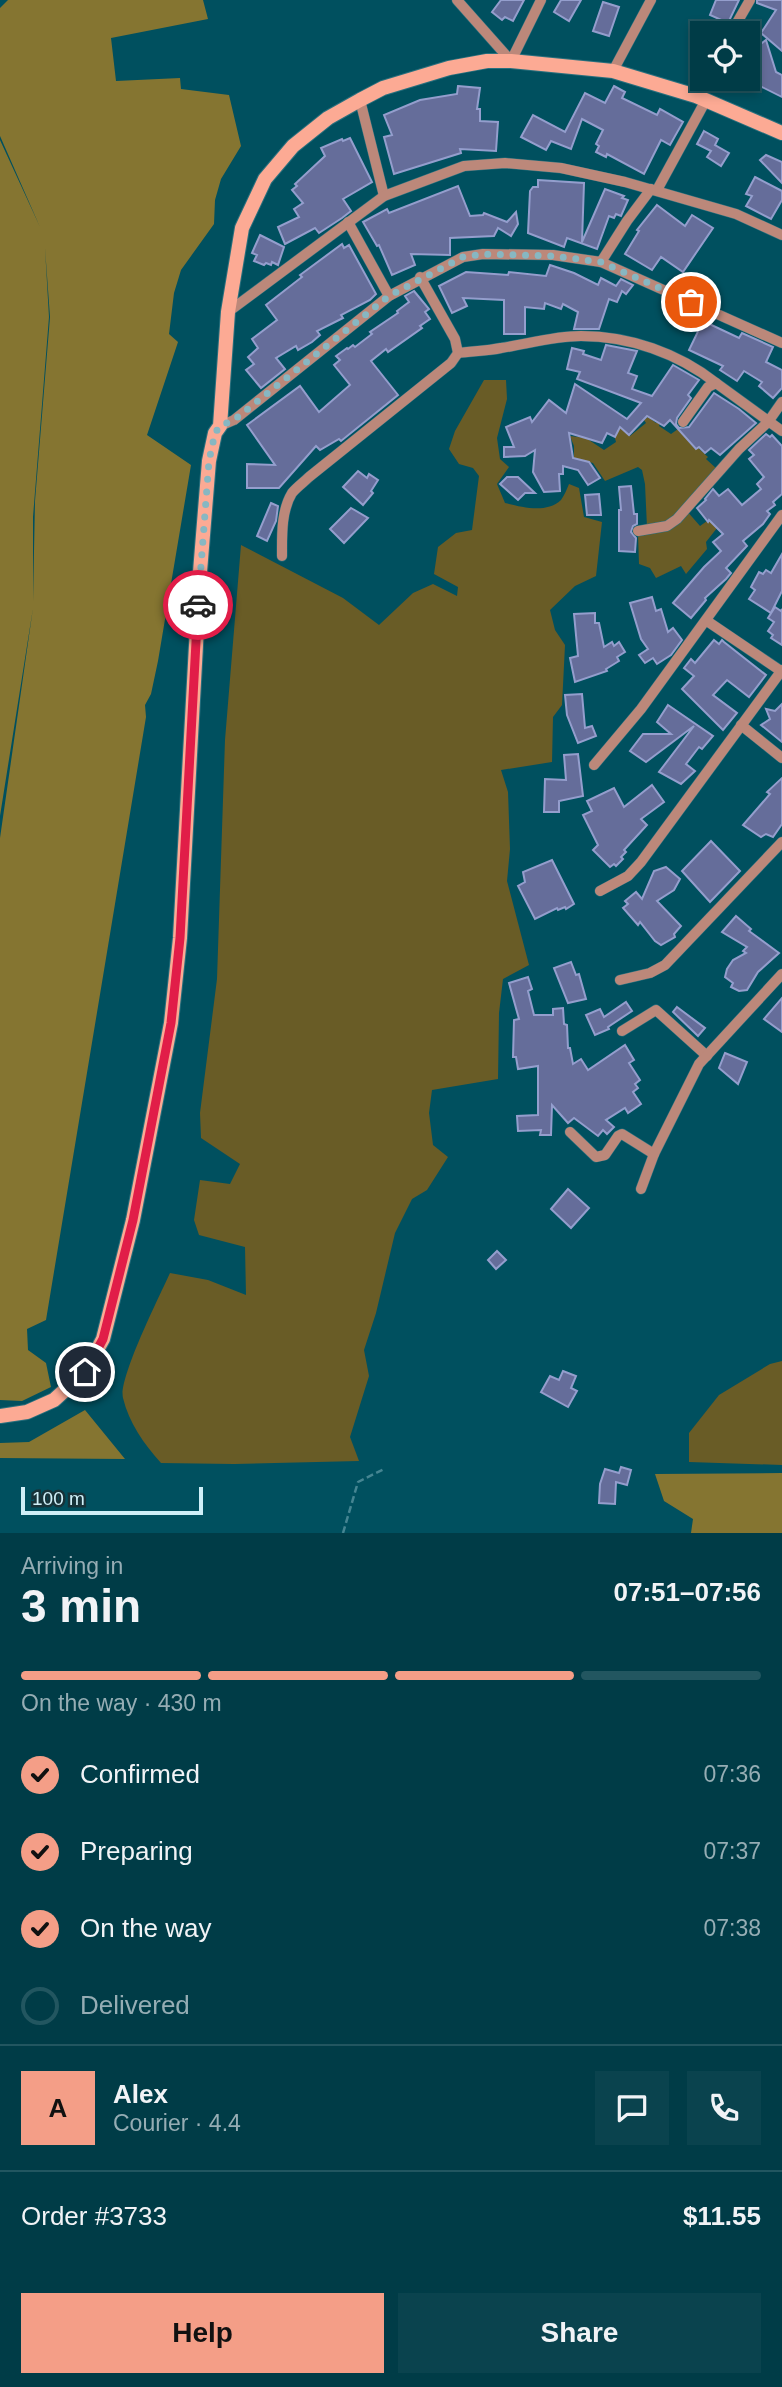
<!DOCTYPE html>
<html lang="en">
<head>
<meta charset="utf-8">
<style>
  body { margin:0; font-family:Arial,sans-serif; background:#0a434e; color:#f1f3f6; height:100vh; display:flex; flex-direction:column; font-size:26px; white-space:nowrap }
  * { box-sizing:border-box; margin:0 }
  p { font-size:23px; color:#95adb4 }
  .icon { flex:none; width:38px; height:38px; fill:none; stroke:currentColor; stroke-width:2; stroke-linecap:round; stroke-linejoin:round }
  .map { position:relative; height:1533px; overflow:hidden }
  .panel { display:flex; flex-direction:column; background:#003c47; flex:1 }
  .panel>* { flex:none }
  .controls { position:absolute; left:690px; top:21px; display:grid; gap:14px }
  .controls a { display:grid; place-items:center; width:70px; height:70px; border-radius:0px; background:#003c47; box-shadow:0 4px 10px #0003,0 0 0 2px #225660; font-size:35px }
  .scale { position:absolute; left:21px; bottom:18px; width:182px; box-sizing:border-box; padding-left:7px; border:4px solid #cfeff8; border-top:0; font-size:19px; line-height:24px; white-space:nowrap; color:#cfeff8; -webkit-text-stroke:5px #173239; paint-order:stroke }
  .pin { position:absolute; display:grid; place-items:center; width:60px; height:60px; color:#fff; margin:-30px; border:4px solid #fff; border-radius:50%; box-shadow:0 2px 7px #0007 }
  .courier { position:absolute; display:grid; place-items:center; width:70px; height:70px; margin:-35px; border:5px solid #e11d48; border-radius:50%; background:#fff; color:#222; box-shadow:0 2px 9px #0007 }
  .headline em { font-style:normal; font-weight:600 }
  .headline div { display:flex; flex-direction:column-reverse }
  .headline { display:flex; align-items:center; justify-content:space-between; height:119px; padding:0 21px }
  h1 { font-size:46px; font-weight:600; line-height:52px }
  .bar { display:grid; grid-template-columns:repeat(4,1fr); gap:10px 7px; align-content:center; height:84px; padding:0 21px }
  .bar i { height:9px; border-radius:5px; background:#225660 }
  .bar .current { background:#f49e87 }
  .bar p { grid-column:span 4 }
  .line { display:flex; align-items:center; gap:18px; padding:0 21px; border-top:2px solid #225660 }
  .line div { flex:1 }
  .round { display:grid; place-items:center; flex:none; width:74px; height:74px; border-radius:0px; background:#0a434e }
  ol { padding:0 21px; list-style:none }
  li { display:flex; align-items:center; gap:21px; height:77px }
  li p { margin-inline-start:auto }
  li .icon { padding:7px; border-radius:50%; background:#f49e87; color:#111; stroke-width:4 }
  li:last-child { color:#95adb4 }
  li i { width:38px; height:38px; border:4px solid #225660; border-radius:50% }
  .button { display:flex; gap:14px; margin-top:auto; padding:14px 21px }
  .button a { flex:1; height:80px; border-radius:0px; background:#f49e87; color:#111; font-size:28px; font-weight:600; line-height:80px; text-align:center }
  .button a+a { background:#0a434e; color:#f1f3f6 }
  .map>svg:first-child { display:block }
  .green { fill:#695c26 }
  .forest { fill:#857531; fill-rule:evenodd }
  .building { fill:#656d9a; stroke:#949ecd; stroke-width:2 }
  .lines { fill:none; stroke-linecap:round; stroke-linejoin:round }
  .street-casing { stroke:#29707e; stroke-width:11 }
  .secondary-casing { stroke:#29707e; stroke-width:16 }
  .path { stroke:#458592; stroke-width:2.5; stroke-dasharray:7 3.5; stroke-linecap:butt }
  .street { stroke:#bc887a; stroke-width:10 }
  .secondary { stroke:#fcaa94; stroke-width:14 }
  .done { stroke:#87b7c2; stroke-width:7; stroke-dasharray:0 12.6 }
  .route { stroke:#e11d48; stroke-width:9 }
</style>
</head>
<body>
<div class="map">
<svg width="782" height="1533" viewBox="0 0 782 1533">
  <rect width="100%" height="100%" fill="#00505f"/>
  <!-- green -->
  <g class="green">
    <path d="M484,380H506L507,399L497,438L500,459L509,467L497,484L505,503C522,507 546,514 561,500C564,496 567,489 569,484L579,488L584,517L602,522L596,576L575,586L550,610L555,630L565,645L562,705L553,717L552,762L501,770L508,792L510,849L507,881L529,965L503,979L499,1013L498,1079L432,1090L429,1113L433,1145L448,1157L427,1190L412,1199L395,1233L376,1313L364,1350L369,1376L350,1437L359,1461L234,1464L161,1463C144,1444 129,1423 123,1398C118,1379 160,1295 170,1273L208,1280L246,1295L245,1247L199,1235L194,1220L200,1180L230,1184L240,1164L201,1138L200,1113L217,979L225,740L241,545L343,598L379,625L413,593L433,584L457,596L458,587L434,574L438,547L456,533L472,530L479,476L473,468L459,464L449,449L455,431Z"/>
    <path d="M648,417L656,423L658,421L660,423L659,426L671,434L678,429L695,449L698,448L708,457L706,459L718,470L667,525L647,527L645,484L642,470L638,467L605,481L593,463L574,458V446L570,436L586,438L604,450L616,442L614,434L620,428L630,436L646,423L644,420Z"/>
    <path d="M686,510L700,526L717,514V528L706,542L707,549L686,574L681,566L656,578L650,568L639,564L638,534L656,531Z"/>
    <path d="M782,1361V1465L689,1462V1433L719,1395L770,1364Z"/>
  </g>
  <!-- forest -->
  <g class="forest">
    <path d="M8,0H203L208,19L111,38L116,81L180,78L181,89L229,95L241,146L221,179L215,200L214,224L181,270L174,293L169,334L178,342L147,435L191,465L158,661L151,694L145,705L146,717L46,1320L27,1329L28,1350L46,1363L51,1387L22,1401L0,1400V838L33,608L0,816V140L40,227L0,136V8ZM45,248L50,317L35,501L33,601V517L49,317Z"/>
    <path d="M85,1410L125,1459L0,1458V1443L29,1442Z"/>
    <path d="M782,1473V1533H691L693,1519L664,1501L655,1474Z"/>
  </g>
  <!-- building -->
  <g class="building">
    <path d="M501,0H524L513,21L505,17L502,20L492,12Z"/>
    <path d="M561,0H581L569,21L554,12Z"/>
    <path d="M716,0H739L728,23L710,15Z"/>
    <path d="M757,0H782V51L761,33L776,10L757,3Z"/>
    <path d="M603,2L619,7L609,36L593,31Z"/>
    <path d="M766,40L776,72L782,75V97L760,86L747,85V54Z"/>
    <path d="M458,86L480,88L477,109H480V121L498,122L496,151L460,149L461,153L394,174L384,137L392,135L384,115L420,100L457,94Z"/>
    <path d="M614,86L625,92L622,98L657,115L660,109L683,122L670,145L661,140L644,174L607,154L606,157L596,152L599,146L596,144L603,130L582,119L571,149L551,141L546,150L521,137L533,115L565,132L585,93L605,103Z"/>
    <path d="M704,131L718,139L715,145L729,153L721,166L707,157L711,151L697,144Z"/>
    <path d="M350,138L372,182L343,199L351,211L342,218L319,233L315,228L285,244L278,227L299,217L294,209L303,203L292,190L297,186L295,184L325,156L321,148L342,139L343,141Z"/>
    <path d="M766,155L782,162V183L760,160Z"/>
    <path d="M755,177L782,191V200L771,219L746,206L752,196L746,194Z"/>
    <path d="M538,180L584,183L582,242L605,189L624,196L622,198L628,200L621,216L616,214L614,218L609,216L597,249L567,238L564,247L528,233L530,191L533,187H538Z"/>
    <path d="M458,186L470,216L483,215L484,213L507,222L516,212L518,224L511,236L498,228L494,236L450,238V255L411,254L415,265L392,275L379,245L377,246L363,222L387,209L389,213Z"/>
    <path d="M657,205L685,226L692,215L713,228L683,272L661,257L652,270L625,254L639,231L637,230Z"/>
    <path d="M260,235L284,247L278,265L272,262L271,265L266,263L264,265L254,261L257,255L252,253Z"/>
    <path d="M342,244L344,248L349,245L376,294L370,300L341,315L343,318L317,331L320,335L312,342L298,350L296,346L276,358L285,369L261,388L246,370L254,364L248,357L258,348L252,339L277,320L266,305L302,277L300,275Z"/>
    <path d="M550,265L574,273L598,285L601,278L616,286L621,279L633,285L626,294L622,291L617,302L609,299L599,329H574L578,312L563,304L561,309L545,303L544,309L525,307V334H504V300L463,298L467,306L452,313L439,286L466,272L508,275L509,272L546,276Z"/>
    <path d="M414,291L429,309L425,312L430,319L420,326L422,328L388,352L386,349L371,361L398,395L341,441L339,439L320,450L316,446L279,488H247V464L275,465L247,425L300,386L319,412L350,385L334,365L340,360L336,356L347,348L348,349L353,345L355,347L372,334L370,332L398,313L397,311L409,302L405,296Z"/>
    <path d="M703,321L739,338L742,333L773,347L766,362L782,370V388L773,398L759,386L762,382L744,371L737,381L720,370L723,366L689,350Z"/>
    <path d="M606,345L637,351L628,373L637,376L632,389L652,396L673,365L699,380L688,395L691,398L677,418L676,424L679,428L689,427L714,393L739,409L756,423L720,455L711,448L705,453L699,447L696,449L670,420L664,426L647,416L629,435L620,427L615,437L607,433L602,443L569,433L573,458L589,462L600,478L588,485L578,470L563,466V474H559L560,491L544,492L533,472L535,450L525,456L504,457V447H514L506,427L530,417L532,422L549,400L566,413L575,384L627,419L641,403L577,379L580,372L567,369L572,348L584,351L583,354L601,360Z"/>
    <path d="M766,434L770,437L772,435L782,446V494L773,502L775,505L767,511L770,514L763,524L743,541L747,546L726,568L731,573L726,579L705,598L706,600L691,618L673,603L704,567L721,551L713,542L723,534L709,520L708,522L697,508L706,500L705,499L713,489L719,496L728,489L742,505L761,489L757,484L764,477L749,459L754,455L749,450Z"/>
    <path d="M358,471L367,478L369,474L378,480L371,491L373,493L363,505L343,487Z"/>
    <path d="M507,477H518L535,493H525L518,500L500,484Z"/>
    <path d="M631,486L634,514H637V524L633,526L631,532L636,538L635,552L619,551V510H621L619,487Z"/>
    <path d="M599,494L601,515H587L585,495Z"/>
    <path d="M271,503L278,506L276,521L267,541L257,536Z"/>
    <path d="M351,508L368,518L344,543L330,529Z"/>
    <path d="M782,554V591L771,613L749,599L755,590L751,587L759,572L763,574L766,570L771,573Z"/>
    <path d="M652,597L656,611L661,609L668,632L673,628L682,640L671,655L657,664L653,658L645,663L639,655L648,649L641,639L630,603Z"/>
    <path d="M775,607L781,611L782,609V645L771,638L773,635L768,631L774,622L768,618Z"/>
    <path d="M595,613V623H599L604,647L612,642L614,646L619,642L625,652L617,657L619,661L606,669L607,671L575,682L570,658L578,656L574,614Z"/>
    <path d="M714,640L719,644L722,640L724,642L766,675L749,697L727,680L713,695L737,713L723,730L682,689L694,676L684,668L691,659L695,663Z"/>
    <path d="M582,694L585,728L592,726L596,736L578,743L567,715L565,695Z"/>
    <path d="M782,704V742L761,725L770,719L766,709L775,711Z"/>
    <path d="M668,705L713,736L702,749L699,747L686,764L695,771L681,784L659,772L694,726L646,762L630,751L643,734H671L657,722Z"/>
    <path d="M578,754L583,796L559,801V812H544L545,779L566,780L564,755Z"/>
    <path d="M782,778V824L773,837L766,834L761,837L743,825L770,794L767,792Z"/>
    <path d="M652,785L664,802L641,819L647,825L624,850L626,852L621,857L623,859L616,866L614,864L610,867L593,850L598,845L583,815L592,811L587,801L614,788L624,807Z"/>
    <path d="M711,841L740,871L710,902L682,871Z"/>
    <path d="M552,860L574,904L566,909L565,907L558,910L557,908L535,919L518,886L525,882L523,872Z"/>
    <path d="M666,867L680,879L674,890L657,901L681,926L674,934L675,937L661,945L655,941L640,922L638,925L623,908L628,904L625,901L636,892L642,899L654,871Z"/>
    <path d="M736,916L751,929L749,931L779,953L758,972L747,990L739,991L731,987L733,983L725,977L727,969L733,960L746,953L743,951L747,947L722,932Z"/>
    <path d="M571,962L576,975L579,974L586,999L568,1003L554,968Z"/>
    <path d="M528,977L532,989L528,991L534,1015H553V1009L563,1008L564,1024L567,1025L568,1048H570L573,1064L581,1059L588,1070L625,1045L634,1060L629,1063L640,1080L635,1084L638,1088L633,1092L641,1104L628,1113L625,1108L606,1120L614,1127L607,1134L603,1130L598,1136L574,1118L568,1123L552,1105L551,1135H540L541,1130L518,1131L517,1116L538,1115V1066L518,1069L516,1057H513L514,1020L519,1019L509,983Z"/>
    <path d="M782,998V1032L764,1019Z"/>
    <path d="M626,1002L632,1011L608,1027L609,1029L595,1035L586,1015L600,1009L604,1017Z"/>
    <path d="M677,1007L705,1028L698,1036L673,1012Z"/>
    <path d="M725,1053L747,1062L738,1084L719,1068Z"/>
    <path d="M568,1189L589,1208L571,1228L551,1209Z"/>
    <path d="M497,1251L506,1260L496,1269L488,1260Z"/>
    <path d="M563,1371L576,1376L571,1388L577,1391L568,1407L541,1392L550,1376L559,1380Z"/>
    <path d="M621,1467L631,1470L627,1485L616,1482L615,1504L599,1503L600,1484L605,1469L619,1473Z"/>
  </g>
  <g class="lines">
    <defs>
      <g id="street">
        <path d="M457,0L511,61L541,0"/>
        <path d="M731,33L750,0"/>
        <path d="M613,71L651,0"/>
        <path d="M696,96L706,79"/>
        <path d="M360,100L384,196"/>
        <path d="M657,190L706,100"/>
        <path d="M348,222L389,296"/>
        <path d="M601,262L782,343"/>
        <path d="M228,312L384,196L464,166L505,163L561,168L625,182L736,214L782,235"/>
        <path d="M458,353C472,351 487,351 501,348C527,344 554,336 581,336C629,336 678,353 716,383"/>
        <path d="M683,422L708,387L716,383L782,431"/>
        <path d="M220,426L234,420L389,296L463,257L483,254L553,255L601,262L627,221L651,189"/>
        <path d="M638,531L667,526L677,519L739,449L768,422L782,402"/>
        <path d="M282,556C282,536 281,511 292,493C297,487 304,482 309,477L451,363L458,353L455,339L420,277"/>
        <path d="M707,621L781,671"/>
        <path d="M741,725L782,758"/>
        <path d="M594,765L641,709L782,515"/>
        <path d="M600,891L628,876L641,862L782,670"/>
        <path d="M620,980L650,973L665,965L782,842"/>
        <path d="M622,1031L656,1010L707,1056"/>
        <path d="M570,1132L596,1157L605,1155L618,1136L622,1134L654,1154"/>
        <path d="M641,1189L654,1154L699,1064L782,974"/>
      </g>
      <path id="secondary" d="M0,1416L27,1412L54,1400L85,1372L103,1339L133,1220L171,1023L180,938L200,572L209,461L215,433L220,426L228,312L242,228L265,179L293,146L328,118L360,100L383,88L449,68L487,61H511L613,71L696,96L782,133"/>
    </defs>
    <!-- street casing -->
    <use href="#street" class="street-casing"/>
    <!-- secondary casing -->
    <use href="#secondary" class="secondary-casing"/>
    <!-- path -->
    <path class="path" d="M343,1533L358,1482L384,1469"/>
    <!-- street -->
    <use href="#street" class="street"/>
    <!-- secondary -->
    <use href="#secondary" class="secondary"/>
  </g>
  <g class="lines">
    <!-- done -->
    <path class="done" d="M198,605L209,461L215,433L220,426L234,420L389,296L463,257L483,254L553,256L601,262L691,302"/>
    <!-- route -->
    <path class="route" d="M85,1372L103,1339L133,1220L171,1023L180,938L198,605"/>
  </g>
</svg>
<div class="controls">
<a><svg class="icon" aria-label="locate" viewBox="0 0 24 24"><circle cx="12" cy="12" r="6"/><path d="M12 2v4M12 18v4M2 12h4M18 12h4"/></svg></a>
</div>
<div class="scale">100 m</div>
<div class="pin" style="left:691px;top:302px;background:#ea580c"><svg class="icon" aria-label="bag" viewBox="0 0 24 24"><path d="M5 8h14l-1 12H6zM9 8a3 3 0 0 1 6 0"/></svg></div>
<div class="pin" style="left:85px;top:1372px;background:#1f2937"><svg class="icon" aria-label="home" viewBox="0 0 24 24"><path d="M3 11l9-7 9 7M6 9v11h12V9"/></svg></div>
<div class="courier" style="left:198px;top:605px"><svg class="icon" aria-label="car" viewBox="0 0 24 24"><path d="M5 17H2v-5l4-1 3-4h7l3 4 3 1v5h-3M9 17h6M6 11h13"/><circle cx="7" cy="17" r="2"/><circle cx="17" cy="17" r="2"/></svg></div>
</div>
<section class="panel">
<div class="headline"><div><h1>3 min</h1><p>Arriving in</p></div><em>07:51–07:56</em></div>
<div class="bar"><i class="current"></i><i class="current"></i><i class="current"></i><i></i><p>On the way · 430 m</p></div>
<ol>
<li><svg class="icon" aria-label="check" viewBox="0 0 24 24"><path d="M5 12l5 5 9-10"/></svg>Confirmed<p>07:36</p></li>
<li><svg class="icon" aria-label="check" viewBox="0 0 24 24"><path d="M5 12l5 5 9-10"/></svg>Preparing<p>07:37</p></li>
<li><svg class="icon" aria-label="check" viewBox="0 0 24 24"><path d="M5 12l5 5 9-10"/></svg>On the way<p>07:38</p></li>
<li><i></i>Delivered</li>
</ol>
<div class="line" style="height:126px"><b class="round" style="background:#f49e87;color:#111">A</b><div><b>Alex</b><p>Courier · 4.4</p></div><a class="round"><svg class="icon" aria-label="chat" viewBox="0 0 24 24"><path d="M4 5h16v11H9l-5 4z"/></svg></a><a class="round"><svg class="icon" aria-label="phone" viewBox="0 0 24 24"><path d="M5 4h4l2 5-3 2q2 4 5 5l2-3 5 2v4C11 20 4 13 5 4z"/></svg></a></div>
<div class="line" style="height:91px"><div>Order #3733</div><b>$11.55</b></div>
<div class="button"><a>Help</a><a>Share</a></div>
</section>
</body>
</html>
